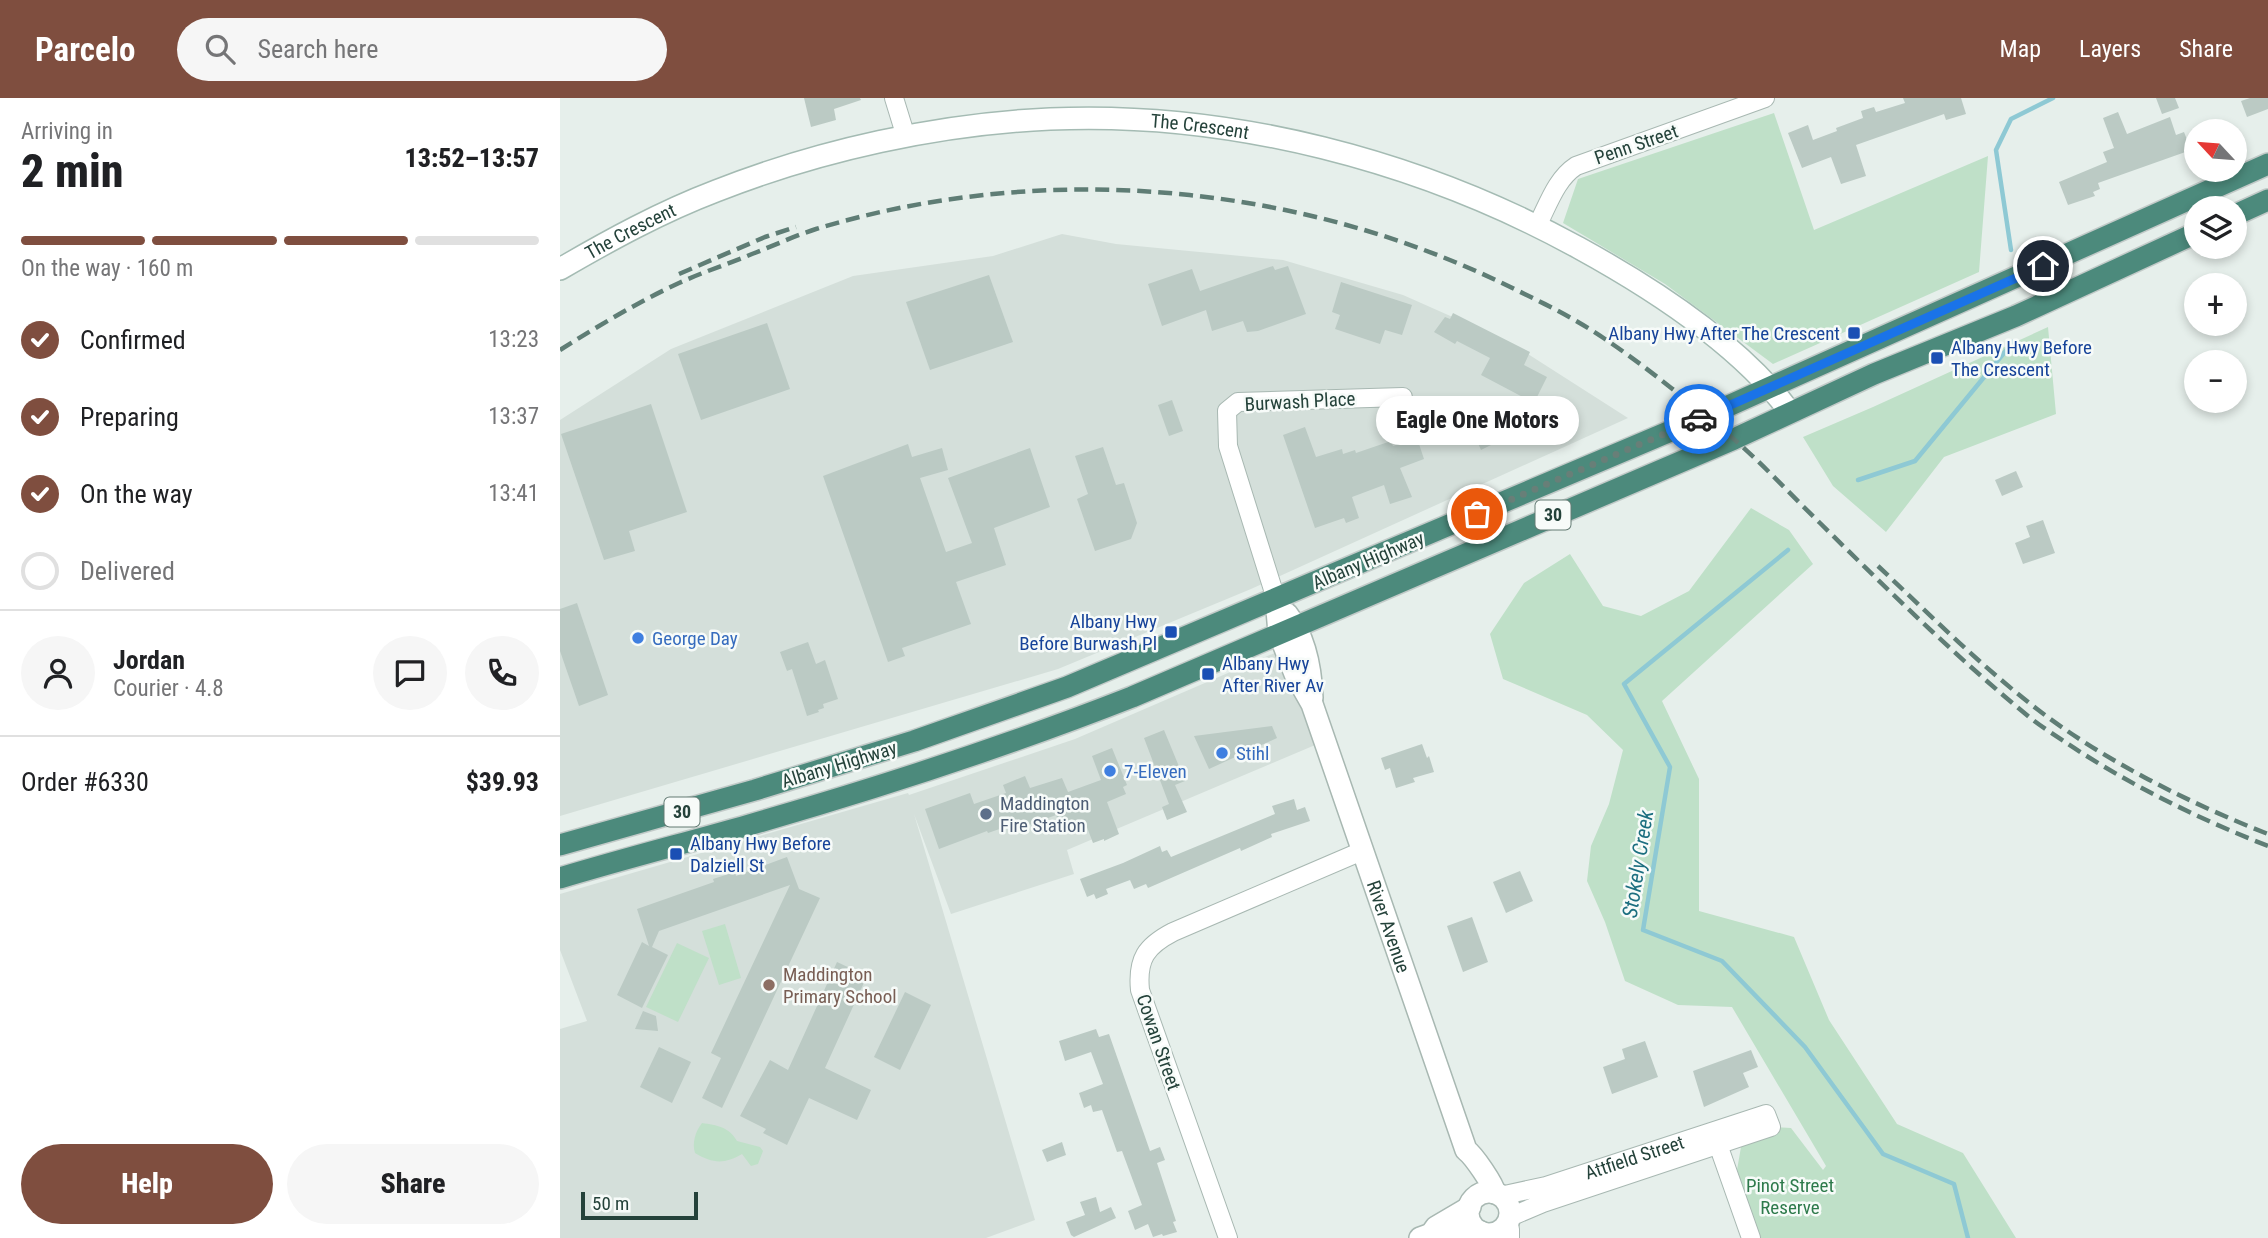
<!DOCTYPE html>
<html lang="en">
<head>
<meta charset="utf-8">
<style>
  body { margin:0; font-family:"Roboto Condensed",sans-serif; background:#f6f6f6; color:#202124; height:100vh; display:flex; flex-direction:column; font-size:26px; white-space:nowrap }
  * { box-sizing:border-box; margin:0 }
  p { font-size:23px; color:#757577 }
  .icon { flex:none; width:38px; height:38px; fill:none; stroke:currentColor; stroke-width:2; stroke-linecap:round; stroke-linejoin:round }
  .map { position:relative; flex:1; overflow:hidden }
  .side { display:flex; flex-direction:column; background:#fff; width:560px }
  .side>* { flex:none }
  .needle { width:46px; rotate:296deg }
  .buttons { position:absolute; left:1624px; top:21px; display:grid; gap:14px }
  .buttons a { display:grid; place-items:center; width:63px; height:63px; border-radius:50%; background:#fff; box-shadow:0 4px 10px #0003; font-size:35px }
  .scale { position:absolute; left:21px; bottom:18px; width:117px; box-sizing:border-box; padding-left:7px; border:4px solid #24423a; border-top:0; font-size:19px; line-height:24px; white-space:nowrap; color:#24423a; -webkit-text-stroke:5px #f7fbf9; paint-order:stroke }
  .pin { position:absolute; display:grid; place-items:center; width:60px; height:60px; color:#fff; margin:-30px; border:4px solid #fff; border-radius:50%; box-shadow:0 2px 7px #0007 }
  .courier { position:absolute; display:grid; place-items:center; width:70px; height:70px; margin:-35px; border:5px solid #1a73e8; border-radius:50%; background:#fff; color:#222; box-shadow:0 2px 9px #0007 }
  .bubble { position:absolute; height:49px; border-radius:24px; background:#fff; box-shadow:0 4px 10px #0003; font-size:23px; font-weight:800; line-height:49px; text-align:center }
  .headline em { font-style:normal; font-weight:800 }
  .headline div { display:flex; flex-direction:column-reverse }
  .headline { display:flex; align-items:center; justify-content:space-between; height:119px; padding:0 21px }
  h1 { font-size:46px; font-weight:800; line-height:52px }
  .bar { display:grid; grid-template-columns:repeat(4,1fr); gap:10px 7px; align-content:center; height:84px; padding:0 21px }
  .bar i { height:9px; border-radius:5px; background:#e0e0e0 }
  .bar .current { background:#7f4e3f }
  .bar p { grid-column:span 4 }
  .line { display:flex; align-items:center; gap:18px; padding:0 21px; border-top:2px solid #e0e0e0 }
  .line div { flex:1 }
  .round { display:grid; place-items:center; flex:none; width:74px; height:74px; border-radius:37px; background:#f6f6f6 }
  ol { padding:0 21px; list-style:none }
  li { display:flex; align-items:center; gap:21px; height:77px }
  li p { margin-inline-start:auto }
  li .icon { padding:7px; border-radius:50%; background:#7f4e3f; color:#fff; stroke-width:4 }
  li:last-child { color:#757577 }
  li i { width:38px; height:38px; border:4px solid #e0e0e0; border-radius:50% }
  .cta { display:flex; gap:14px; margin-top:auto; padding:14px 21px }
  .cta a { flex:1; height:80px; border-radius:42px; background:#7f4e3f; color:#fff; font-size:28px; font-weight:800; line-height:80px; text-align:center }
  .cta a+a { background:#f6f6f6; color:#202124 }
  header { display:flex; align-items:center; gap:42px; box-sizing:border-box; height:98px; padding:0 35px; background:#7f4e3f; color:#fff }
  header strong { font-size:33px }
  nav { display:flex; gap:38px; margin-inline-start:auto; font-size:24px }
  .search { width:490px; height:63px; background:#f6f6f6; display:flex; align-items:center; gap:18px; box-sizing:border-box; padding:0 24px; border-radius:38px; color:#757577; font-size:26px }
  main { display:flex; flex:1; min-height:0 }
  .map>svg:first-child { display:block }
  .built { fill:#d4dfda }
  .green { fill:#bfe0c8 }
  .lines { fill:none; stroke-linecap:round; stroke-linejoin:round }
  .stream { stroke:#8ec9d4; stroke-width:4.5 }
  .building { fill:#bbcac4 }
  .minor-casing { stroke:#a8b8b2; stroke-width:20 }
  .tertiary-casing { stroke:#a8b8b2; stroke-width:24 }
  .secondary-casing { stroke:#a4bbb3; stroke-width:24 }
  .trunk-casing { stroke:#c2cac8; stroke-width:24 }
  .minor { stroke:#fff; stroke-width:18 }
  .tertiary { stroke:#fff; stroke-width:21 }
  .secondary { stroke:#fff; stroke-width:21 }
  .trunk { stroke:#4c8a7c; stroke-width:21 }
  .rail { stroke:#5f7d75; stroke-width:4.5; stroke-dasharray:14 7; stroke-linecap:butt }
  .done { stroke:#687f78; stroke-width:7; stroke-dasharray:0 12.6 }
  .route { stroke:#1a73e8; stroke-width:9 }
  .transit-dot { fill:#1a4fb4; stroke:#f7fbf9; stroke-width:2.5 }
  .shop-dot { fill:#3f7fe0; stroke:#f7fbf9; stroke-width:2.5 }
  .service-dot { fill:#5c6f8a; stroke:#f7fbf9; stroke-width:2.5 }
  .education-dot { fill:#8d6e63; stroke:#f7fbf9; stroke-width:2.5 }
  .labels { text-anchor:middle; stroke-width:5; stroke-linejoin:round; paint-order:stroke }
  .shield { fill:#f7fbf9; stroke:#637a73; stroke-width:2 }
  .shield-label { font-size:18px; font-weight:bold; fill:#24423a }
  .street-label { font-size:19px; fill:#24423a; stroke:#f7fbf9 }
  .transit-label { font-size:19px; fill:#164399; stroke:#f7fbf9; text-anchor:start }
  .shop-label { font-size:19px; fill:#366cbe; stroke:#f7fbf9; text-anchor:start }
  .service-label { font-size:19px; fill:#4e5e75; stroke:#f7fbf9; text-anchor:start }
  .education-label { font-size:19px; fill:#785e54; stroke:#f7fbf9; text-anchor:start }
  .park-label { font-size:19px; fill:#2d7a4b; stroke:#f7fbf9 }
  .water-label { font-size:21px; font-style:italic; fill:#1c6f80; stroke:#f7fbf9 }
</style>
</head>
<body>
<header>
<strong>Parcelo</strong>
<div class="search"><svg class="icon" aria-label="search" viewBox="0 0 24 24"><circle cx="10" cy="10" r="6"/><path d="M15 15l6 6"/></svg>Search here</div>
<nav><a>Map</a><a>Layers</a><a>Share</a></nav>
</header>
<main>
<section class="side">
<div class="headline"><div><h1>2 min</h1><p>Arriving in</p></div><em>13:52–13:57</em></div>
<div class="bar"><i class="current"></i><i class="current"></i><i class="current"></i><i></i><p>On the way · 160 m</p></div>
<ol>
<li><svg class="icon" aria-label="check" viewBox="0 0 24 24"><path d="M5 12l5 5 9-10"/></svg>Confirmed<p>13:23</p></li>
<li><svg class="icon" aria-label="check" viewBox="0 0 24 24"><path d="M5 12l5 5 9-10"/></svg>Preparing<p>13:37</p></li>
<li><svg class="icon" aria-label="check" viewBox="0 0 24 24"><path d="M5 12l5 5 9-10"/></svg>On the way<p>13:41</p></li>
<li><i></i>Delivered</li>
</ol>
<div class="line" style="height:126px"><a class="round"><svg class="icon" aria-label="person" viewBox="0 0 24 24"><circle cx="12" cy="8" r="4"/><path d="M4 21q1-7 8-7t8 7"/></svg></a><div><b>Jordan</b><p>Courier · 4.8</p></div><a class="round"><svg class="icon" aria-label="chat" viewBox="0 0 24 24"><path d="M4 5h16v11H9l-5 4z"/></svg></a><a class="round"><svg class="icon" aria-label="phone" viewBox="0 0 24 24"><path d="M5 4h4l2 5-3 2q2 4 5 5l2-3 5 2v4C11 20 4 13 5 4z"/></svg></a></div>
<div class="line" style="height:91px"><div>Order #6330</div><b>$39.93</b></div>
<div class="cta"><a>Help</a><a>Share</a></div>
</section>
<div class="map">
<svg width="1708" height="1140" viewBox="0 0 1708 1140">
  <rect width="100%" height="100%" fill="#e6efeb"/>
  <!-- built -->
  <g class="built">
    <path d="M502,136L556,146L723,162L843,197L949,244L1068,320L691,491L498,571L0,718V322L111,251L293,178L433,158Z"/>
    <path d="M733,547L767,642L507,752L514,776L391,816L354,716L475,1122L426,1140H0V931L27,923L0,852V796L348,695L349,697L515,641Z"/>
  </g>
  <!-- green -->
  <g class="green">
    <path d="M1214,15L1254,132L1428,58L1419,174L1213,266L1105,186L1003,125L1018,81Z"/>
    <path d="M1488,229L1496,316L1384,359L1326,434L1273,388L1243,339L1313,309Z"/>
    <path d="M1191,410L1229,432L1253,466L1102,603L1139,681V813L1234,839L1269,922L1337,1026L1403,1055L1456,1140H1199L1177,1072L1181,1049L1211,1029L1231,1030L1263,1072L1266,1068L1172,909L1118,907L1065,883L1045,824L1027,783L1031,748L1049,706L1063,652L1027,617L943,581L930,536L964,485L1010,456L1043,508L1081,518L1129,493Z"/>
    <path d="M165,826L181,880L159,887L142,833Z"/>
    <path d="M117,845L149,860L118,924L86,909Z"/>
    <path d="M142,1025C157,1027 169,1029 177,1043L200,1049L203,1053L198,1066L191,1068L182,1056C165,1066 153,1066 135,1055C132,1045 135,1034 142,1025Z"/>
  </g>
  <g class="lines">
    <!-- stream -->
    <g class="stream">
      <path d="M1451,152L1436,52L1451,21L1493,0"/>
      <path d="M1298,382L1355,363L1453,244"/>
      <path d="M1228,452L1064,586L1110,669L1083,832L1162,863L1245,949L1323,1056L1394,1086L1408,1140"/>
    </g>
  </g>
  <!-- building -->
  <g class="building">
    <path d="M244,0H300L301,2L274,11L276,22L251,29Z"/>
    <path d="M1343,0H1401L1406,16L1386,22L1384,16L1296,47L1306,78L1281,86L1271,59L1242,70L1228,35L1248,27L1253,42L1277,33L1276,30L1303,20L1301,13L1314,9L1316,14L1345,5Z"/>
    <path d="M1596,0H1615L1619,10L1602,16Z"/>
    <path d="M1690,0H1708V11L1687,19L1681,3Z"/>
    <path d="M1558,14L1567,36L1610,19L1616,37L1624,34L1631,52L1538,85L1540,91L1533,94L1535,98L1508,107L1499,84L1547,64L1543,54L1554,50L1543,20Z"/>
    <path d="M713,168L715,172L728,168L746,216L698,233L687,234L683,223L652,233L646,212L602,228L588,186L632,171L640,193Z"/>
    <path d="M429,177L453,244L370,272L346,204Z"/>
    <path d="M781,184L852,207L842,237L825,232L820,246L775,231L780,217L772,214Z"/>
    <path d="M893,215L970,254L964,267L987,279L974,305L921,277L930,260L897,243L895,246L874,234L885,219L890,221Z"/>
    <path d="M207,225L230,291L141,322L118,256Z"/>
    <path d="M612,302L623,333L609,338L598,307Z"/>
    <path d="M91,306L127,414L69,433L75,453L44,462L1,336Z"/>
    <path d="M928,320L939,343L921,352L911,329Z"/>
    <path d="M745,329L756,359L782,351L783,356L795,352L796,355L831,343L833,348L857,340L864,361L840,370L852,399L830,406L824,387L792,399L799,420L786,425L784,420L755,430L723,337Z"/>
    <path d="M348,346L352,359L382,350L388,372L360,380L386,454L412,445L388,380L470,350L490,409L434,430L446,467L396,484L411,526L342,550L345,558L328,564L263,378Z"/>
    <path d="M543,349L556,387L564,385L577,425L571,441L535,453L517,401L528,396L515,358Z"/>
    <path d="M1456,373L1463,389L1442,398L1435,382Z"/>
    <path d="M1483,422L1495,455L1463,466L1455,445L1470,439L1466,428Z"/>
    <path d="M17,505L48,597L19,608L0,553V511Z"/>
    <path d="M248,544L256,566L265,562L278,601L263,606L264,610L258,612L259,614L247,618L232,571L227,573L220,554Z"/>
    <path d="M712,628L717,640L649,671L634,638Z"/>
    <path d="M604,632L625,683L615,687L627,714L607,722L602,709L609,706L584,640Z"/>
    <path d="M862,646L867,660L869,658L874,674L853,680L855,684L836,690L830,670L825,672L821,660Z"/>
    <path d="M552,650L567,687L563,689L566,696L547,704L559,736L544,743V741L533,745L525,724L502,732L496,717L453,733L451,727L428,735L427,733L379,751L365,711L410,695L414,706L446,695L443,687L465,678L470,690L502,680L508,694L541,682L532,658Z"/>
    <path d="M734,701L737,712L745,709L750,723L711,736L712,739L681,753L680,750L588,790L586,786L574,791L570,782L546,791L548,796L536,801L534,796L527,799L520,781L563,765L600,748L602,754L607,752L611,759L715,716L712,708Z"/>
    <path d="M227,759L239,791L260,800L162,1010L142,1000L161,960L151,955L230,787L99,833L92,849L108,857L82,910L57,897L82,844L89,848L77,811L154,784L153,781L175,774L176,778Z"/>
    <path d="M960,773L973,803L946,815L933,784Z"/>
    <path d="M912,819L928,864L903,874L887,828Z"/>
    <path d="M277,864L307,878L265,970L311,992L297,1022L249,1000L227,1047L203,1035L206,1031L180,1018L210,962L228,972Z"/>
    <path d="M345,894L371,907L340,972L314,959Z"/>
    <path d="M83,913L96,918L98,933L75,931Z"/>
    <path d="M536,931L539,939L549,936L590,1053L600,1049L605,1062L597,1065L616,1123L613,1124L617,1134L603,1138L602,1136L593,1139L588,1126L575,1132L568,1113L582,1107L562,1053L557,1054L542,1012L533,1014L531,1007L524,1010L519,995L543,986L531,954L505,963L499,943Z"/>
    <path d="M1085,943L1098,979L1052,996L1043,969L1065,961L1062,951Z"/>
    <path d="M99,949L131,964L112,1005L80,989Z"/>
    <path d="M1191,952L1198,969L1183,975L1189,989L1144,1009L1133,973Z"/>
    <path d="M502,1044L506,1057L487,1064L482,1052Z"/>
    <path d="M536,1099L540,1114L551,1109L556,1120L514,1139L511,1137L506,1124L525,1117L520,1104Z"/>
  </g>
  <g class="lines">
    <defs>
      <g id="minor">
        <path d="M334,0L346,39"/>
        <path d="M977,128C988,107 996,81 1016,68L1205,0"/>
        <path d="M716,501L668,348L667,313L678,304L843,299"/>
        <path d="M1155,1038L1191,1140"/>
        <path id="s1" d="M940,1098L986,1088L1206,1016L1211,1029L983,1105L950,1119"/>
        <path d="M947,1126L950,1131V1140"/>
        <path d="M668,1140L580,892C577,861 586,848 613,834L802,753"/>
      </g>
      <g id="tertiary">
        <path id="s2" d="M716,501L719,535L735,576L752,606L906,1052C914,1058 933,1086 935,1095"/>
        <path d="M727,516C745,539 751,571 752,600"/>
        <circle cx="929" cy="1115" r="21"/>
        <path d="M871,1136L878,1140L921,1134"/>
        <path d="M860,1140L871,1136L876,1129L910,1109"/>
      </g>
      <g id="secondary">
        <path id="s3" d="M0,171C50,142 101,114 156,93C260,52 378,26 490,21C671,13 861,63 1019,150C1092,190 1180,247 1230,314"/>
      </g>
      <g id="trunk">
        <path d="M1675,117L1708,102"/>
        <path d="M0,747L195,692L354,643L507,589L1146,318L1708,66"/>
        <path d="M0,780C63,761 126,745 189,727C318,690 447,648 572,599L1174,341L1314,276L1456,218L1636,135"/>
      </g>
    </defs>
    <!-- minor casing -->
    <use href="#minor" class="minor-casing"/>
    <!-- tertiary casing -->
    <use href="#tertiary" class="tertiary-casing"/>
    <!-- secondary casing -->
    <use href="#secondary" class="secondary-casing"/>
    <!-- trunk casing -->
    <use href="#trunk" class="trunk-casing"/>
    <!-- minor -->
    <use href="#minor" class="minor"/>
    <!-- tertiary -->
    <use href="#tertiary" class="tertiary"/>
    <!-- secondary -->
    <use href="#secondary" class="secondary"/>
    <!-- trunk -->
    <use href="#trunk" class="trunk"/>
    <!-- rail -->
    <g class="rail">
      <path d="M119,176L205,139L236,129"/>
      <path d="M0,252C38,228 78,204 119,185C143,174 168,166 192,156C213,148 234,138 256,131C480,63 731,84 942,185C977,202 1013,219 1045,241C1088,270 1129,304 1169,337C1201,364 1230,396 1260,425C1327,491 1395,558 1468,618C1480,628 1495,637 1508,646C1570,687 1639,721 1708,748"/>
      <path d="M1318,468C1369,516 1421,568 1477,611C1543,662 1631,706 1708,736"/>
    </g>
  </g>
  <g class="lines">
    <!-- done -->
    <path class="done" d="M917,416L1139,321"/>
    <!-- route -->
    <path class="route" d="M1139,321L1483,168"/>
  </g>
  <!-- markers -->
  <g class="transit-dot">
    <rect x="1287" y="228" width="14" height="14" rx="3.5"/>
    <rect x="1370" y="253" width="14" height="14" rx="3.5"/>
    <rect x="604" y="527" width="14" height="14" rx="3.5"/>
    <rect x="641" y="569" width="14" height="14" rx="3.5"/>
    <rect x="109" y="749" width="14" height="14" rx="3.5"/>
  </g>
  <g class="shop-dot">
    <circle cx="78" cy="540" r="7"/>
    <circle cx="662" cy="655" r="7"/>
    <circle cx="550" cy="673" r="7"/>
  </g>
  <circle class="service-dot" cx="426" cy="716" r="7"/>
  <circle class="education-dot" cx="209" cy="887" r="7"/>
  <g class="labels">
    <!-- shield labels -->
    <g class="shield">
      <rect x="975.5" y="402.5" width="35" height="29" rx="5"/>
      <rect x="104.5" y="699.5" width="35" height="29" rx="5"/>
    </g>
    <g class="shield-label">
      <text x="993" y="423">30</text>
      <text x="122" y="720">30</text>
    </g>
    <!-- street labels -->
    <g class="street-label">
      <text dy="7" stroke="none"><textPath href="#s3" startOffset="668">The Crescent</textPath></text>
      <text transform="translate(1076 46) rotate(-19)" y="7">Penn Street</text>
      <text dy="7" stroke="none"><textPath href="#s3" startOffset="80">The Crescent</textPath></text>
      <text transform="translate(740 303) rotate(-3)" y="7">Burwash Place</text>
      <text transform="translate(808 462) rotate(-23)" y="7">Albany Highway</text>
      <text transform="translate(279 666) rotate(-17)" y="7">Albany Highway</text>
      <text dy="7" stroke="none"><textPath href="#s2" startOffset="348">River Avenue</textPath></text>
      <text transform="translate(599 944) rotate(71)" y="7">Cowan Street</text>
      <text dy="7" stroke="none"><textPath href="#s1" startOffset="140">Attfield Street</textPath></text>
    </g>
    <!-- transit labels -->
    <g class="transit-label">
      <text x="1280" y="242" text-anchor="end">Albany Hwy After The Crescent</text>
      <text x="1391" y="256">Albany Hwy Before<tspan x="1391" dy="22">The Crescent</tspan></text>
      <text x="597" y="530" text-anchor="end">Albany Hwy<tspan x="597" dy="22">Before Burwash Pl</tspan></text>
      <text x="662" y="572">Albany Hwy<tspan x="662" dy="22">After River Av</tspan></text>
      <text x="130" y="752">Albany Hwy Before<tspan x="130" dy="22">Dalziell St</tspan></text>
    </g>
    <!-- shop labels -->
    <g class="shop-label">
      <text x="92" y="547">George Day</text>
      <text x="676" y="662">Stihl</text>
      <text x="564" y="680">7-Eleven</text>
    </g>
    <!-- service labels -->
    <g class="service-label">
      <text x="440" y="712">Maddington<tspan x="440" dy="22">Fire Station</tspan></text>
    </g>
    <!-- education labels -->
    <g class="education-label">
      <text x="223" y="883">Maddington<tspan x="223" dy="22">Primary School</tspan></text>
    </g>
    <!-- park labels -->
    <g class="park-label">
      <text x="1230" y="1094">Pinot Street<tspan x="1230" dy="22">Reserve</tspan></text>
    </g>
    <!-- water labels -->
    <g class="water-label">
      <text transform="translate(1078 766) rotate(-81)" y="7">Stokely Creek</text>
    </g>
  </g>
</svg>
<div class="buttons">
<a><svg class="needle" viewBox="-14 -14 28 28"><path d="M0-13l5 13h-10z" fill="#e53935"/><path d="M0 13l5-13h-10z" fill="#757577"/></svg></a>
<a><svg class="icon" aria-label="layers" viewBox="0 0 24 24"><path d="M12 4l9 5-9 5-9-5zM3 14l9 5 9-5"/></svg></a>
<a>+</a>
<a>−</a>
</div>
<div class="scale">50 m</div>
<div class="pin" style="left:917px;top:416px;background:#ea580c"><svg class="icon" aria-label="bag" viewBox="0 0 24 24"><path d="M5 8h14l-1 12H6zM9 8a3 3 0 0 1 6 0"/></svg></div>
<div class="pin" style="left:1483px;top:168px;background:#1f2937"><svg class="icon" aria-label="home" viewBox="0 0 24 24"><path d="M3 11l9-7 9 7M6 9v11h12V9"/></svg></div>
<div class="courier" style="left:1139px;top:321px"><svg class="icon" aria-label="car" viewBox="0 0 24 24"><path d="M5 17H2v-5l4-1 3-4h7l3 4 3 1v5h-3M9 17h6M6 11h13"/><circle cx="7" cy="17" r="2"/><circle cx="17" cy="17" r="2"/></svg></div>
<div class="bubble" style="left:816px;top:298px;width:203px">Eagle One Motors</div>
</div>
</main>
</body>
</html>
